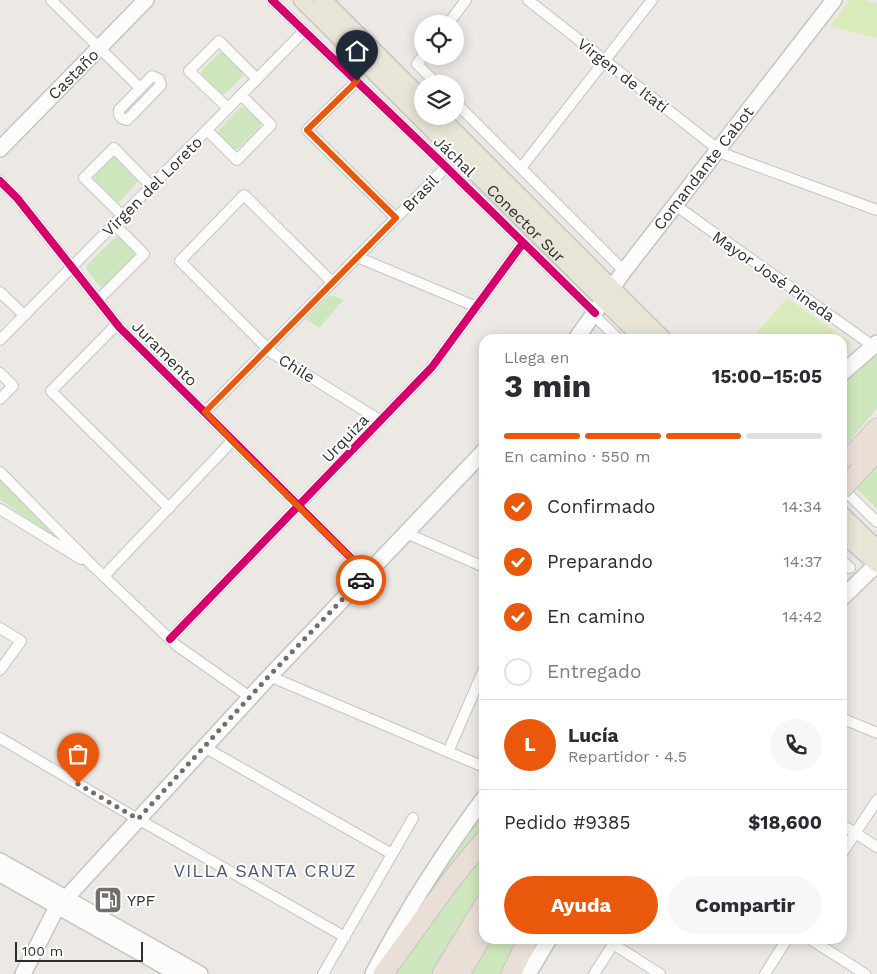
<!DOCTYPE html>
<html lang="es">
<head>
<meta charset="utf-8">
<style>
  body { margin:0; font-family:"Work Sans",sans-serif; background:#f7f7f7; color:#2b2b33; height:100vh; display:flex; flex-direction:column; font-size:19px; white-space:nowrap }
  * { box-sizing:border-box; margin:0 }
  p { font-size:16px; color:#7c7c81 }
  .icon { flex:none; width:28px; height:28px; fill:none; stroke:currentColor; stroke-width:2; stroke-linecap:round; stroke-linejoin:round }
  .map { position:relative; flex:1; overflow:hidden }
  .sheet { position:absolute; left:479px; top:334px; width:368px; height:610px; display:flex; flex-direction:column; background:#fff; border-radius:15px; box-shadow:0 2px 12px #0003 }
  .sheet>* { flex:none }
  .buttons { position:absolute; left:414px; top:15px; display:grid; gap:10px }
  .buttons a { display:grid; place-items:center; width:50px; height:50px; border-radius:50%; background:#fff; box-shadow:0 2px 12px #0003; font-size:25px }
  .scale { position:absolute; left:15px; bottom:12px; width:128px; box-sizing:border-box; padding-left:5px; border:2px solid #2e2e2e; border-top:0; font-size:14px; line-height:18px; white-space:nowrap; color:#2e2e2e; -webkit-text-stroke:4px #fff; paint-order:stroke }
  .pin { position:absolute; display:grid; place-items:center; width:42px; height:42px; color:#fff; margin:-51px -21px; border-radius:50% 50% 50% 0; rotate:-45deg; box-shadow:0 0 5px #0007 }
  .pin .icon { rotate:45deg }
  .courier { position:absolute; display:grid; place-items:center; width:50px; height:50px; margin:-25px; border:4px solid #ea580c; border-radius:50%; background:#fff; color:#222; box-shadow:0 1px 6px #0007 }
  .summary em { font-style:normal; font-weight:700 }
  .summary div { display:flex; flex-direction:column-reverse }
  .summary { display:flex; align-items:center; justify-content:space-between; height:85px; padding:0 25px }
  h1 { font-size:32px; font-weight:700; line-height:38px }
  .bar { display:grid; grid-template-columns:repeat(4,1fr); gap:8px 5px; align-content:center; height:60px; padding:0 25px }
  .bar i { height:6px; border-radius:4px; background:#e1e1e2 }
  .bar .active { background:#ea580c }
  .bar p { grid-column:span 4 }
  .line { display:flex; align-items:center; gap:12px; padding:0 25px; border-top:1px solid #e1e1e2 }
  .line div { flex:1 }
  .round { display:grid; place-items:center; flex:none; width:52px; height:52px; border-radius:26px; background:#f7f7f7 }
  ol { padding:0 25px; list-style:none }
  li { display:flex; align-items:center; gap:15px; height:55px }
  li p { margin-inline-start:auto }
  li .icon { padding:5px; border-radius:50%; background:#ea580c; color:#fff; stroke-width:4 }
  li:last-child { color:#7c7c81 }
  li i { width:28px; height:28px; border:2px solid #e1e1e2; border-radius:50% }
  .action { display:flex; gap:10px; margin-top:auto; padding:10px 25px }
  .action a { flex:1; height:58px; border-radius:30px; background:#ea580c; color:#fff; font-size:20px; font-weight:700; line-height:58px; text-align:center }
  .action a+a { background:#f7f7f7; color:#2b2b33 }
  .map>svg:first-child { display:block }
  .green { fill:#cee6be }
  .pitch { fill:#d9eabb }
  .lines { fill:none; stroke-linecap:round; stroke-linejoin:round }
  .street-casing { stroke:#c5c4c5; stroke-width:12 }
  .secondary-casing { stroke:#c5c4c5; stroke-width:18 }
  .primary-casing { stroke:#c6c5c4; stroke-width:19 }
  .highway-casing { stroke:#c6c5c4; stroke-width:21 }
  .street { stroke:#fcfcfb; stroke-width:10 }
  .secondary { stroke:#fcfcfb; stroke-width:15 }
  .primary { stroke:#e8e4d6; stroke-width:16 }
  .highway { stroke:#eadfd6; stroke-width:19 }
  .highway-bridge-casing { stroke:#c6c5c4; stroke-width:21; stroke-linecap:butt }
  .highway-bridge { stroke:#eadfd6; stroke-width:19 }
  .cycleway-casing { stroke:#fff; stroke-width:11 }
  .cycleway { stroke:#d6006c; stroke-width:8 }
  .done { stroke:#706f6e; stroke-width:5; stroke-dasharray:0 9 }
  .route { stroke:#ea580c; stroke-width:6 }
  .labels { text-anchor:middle; stroke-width:4; stroke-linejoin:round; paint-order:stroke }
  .street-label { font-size:16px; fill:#2e2e2e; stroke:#fff }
  .poi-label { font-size:16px; fill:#2e2e2e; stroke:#fff; text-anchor:start }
  .neighbourhood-label { font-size:18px; letter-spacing:1px; fill:#4d5680; stroke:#fff }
</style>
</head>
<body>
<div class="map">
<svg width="877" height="974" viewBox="0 0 877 974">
  <rect width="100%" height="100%" fill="#ece8e4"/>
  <!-- green -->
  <g class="green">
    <path d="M220,52H223L243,72V76L226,93L221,94L201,74L202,70Z"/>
    <path d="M241,107L245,108L261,123L260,127L238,149H234L219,135L218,131Z"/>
    <path d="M112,158H115L137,179V183L120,201H115L95,180V176Z"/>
    <path d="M116,237H120L134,251V256L104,286L100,287L87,270V265Z"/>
    <path d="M330,295L343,300L319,328L306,319Z"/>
    <path d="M877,350V408L841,451V382Z"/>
    <path d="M877,463V509L856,488Z"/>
    <path d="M0,481L58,536L57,538L0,500Z"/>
    <path d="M484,809V832L397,940L458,846Z"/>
    <path d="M484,846V888L432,974H386Z"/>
    <path d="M490,939H523L506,974H470Z"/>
  </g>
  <!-- pitch -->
  <g class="pitch">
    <path d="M850,0H864L877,4V38L830,26Z"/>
    <path d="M787,298L850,342L849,350L841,356V339H751Z"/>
  </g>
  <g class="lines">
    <defs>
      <g id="street">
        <path d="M51,0L140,88"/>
        <path d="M272,0L446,167L595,313"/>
        <path d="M528,0L724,154L877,210"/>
        <path d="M448,24L466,0"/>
        <path d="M423,56L417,64L437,84"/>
        <path d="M152,76L159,79L161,85L127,120C121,119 118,116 119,110Z"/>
        <path d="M357,81L307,130L396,218"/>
        <path d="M455,102L624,271"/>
        <path d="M228,108L189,71L219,41L257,79"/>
        <path d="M207,130L237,160L271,125L241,95"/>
        <path d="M521,168L652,0"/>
        <path d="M0,181L17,198L120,328L367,574"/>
        <path d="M675,205L873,346"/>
        <path d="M123,216L84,178L114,148L151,186"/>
        <path d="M357,257L477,307"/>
        <path d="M332,282L244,195L180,261L272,353L381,421"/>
        <path d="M0,292L24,315"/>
        <path d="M98,300L144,254L114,224"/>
        <path d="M594,315L618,339"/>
        <path d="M117,324L51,391L169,508"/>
        <path d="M0,340L304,31"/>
        <path d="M0,373L13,386L0,399"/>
        <path d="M205,412L446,167"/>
        <path d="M0,472L93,566L176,645L250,697"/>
        <path d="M841,487L877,522"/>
        <path d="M0,509L81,559"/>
        <path d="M406,533L484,567"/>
        <path d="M841,559L850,568"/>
        <path d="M104,576L233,440"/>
        <path d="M0,628L21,641L0,670"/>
        <path d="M170,639L432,367L523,243"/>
        <path d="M269,676L484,767"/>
        <path d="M841,718L877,733"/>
        <path d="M0,738L129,814L345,937"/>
        <path d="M204,747L392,854"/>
        <path d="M448,752L484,669"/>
        <path d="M841,824L877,847"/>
        <path d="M841,855L877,800"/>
        <path d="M810,939L865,974"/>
        <path d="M613,944L660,974"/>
        <path d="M323,974L413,818"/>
        <path d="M594,974L616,940"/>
        <path d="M765,974L787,939"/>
      </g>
      <g id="secondary">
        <path d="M0,149L146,0"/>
        <path d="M576,339L624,271L834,0"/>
        <path d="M841,374L877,343"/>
        <path d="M841,599L877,564"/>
        <path d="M0,861L200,974"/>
        <path d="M0,874L178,974"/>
        <path d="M23,974L56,909L269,677L484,451"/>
        <path d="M373,974C405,913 443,853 484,798"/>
        <path d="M528,974L549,939"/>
      </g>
      <g id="primary">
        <path id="s1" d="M302,0L643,339"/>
        <path d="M323,0L422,99"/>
        <path d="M439,116L663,339"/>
        <path d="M841,514L877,549"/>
        <path d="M841,532L877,564"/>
      </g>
      <g id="highway">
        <path d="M841,467L877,428"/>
        <path d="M859,471L877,451"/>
        <path d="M383,974L452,879L484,840"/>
        <path d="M442,974L484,905"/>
        <path d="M460,974L484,933"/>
        <path d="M511,974L528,939"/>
      </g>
    </defs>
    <!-- street casing -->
    <use href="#street" class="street-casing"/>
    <!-- secondary casing -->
    <use href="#secondary" class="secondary-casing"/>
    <!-- primary casing -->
    <use href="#primary" class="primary-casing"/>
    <!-- highway casing -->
    <use href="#highway" class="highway-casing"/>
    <!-- street -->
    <use href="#street" class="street"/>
    <!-- secondary -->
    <use href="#secondary" class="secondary"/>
    <!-- primary -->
    <use href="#primary" class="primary"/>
    <!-- highway -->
    <use href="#highway" class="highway"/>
    <defs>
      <path id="highway-bridge" d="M841,490L859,471"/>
    </defs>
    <!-- highway-bridge casing -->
    <use href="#highway-bridge" class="highway-bridge-casing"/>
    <!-- highway-bridge -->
    <use href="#highway-bridge" class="highway-bridge"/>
    <defs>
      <g id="cycleway">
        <path d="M272,0L446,167L595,313"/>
        <path d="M0,181L17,198L120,328L367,574"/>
        <path d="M170,639L432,367L523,243"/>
      </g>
    </defs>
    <!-- cycleway casing -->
    <use href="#cycleway" class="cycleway-casing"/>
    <!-- cycleway -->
    <use href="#cycleway" class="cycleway"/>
  </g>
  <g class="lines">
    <!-- done -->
    <path class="done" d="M78,784L138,819L269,676L361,580"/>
    <!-- route -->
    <path class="route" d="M357,81L307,130L396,218L205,412L239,448L367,574L361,580"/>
  </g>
  <!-- icons -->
  <defs>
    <symbol id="fuel-square" viewBox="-11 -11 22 22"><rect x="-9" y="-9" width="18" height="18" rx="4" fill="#706f6e" stroke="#fff"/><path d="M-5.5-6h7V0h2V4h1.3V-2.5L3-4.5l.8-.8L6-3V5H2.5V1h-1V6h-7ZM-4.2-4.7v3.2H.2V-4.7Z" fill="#fff"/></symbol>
  </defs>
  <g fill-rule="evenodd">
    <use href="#fuel-square" x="92" y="884" width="32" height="32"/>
  </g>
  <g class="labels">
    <!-- street labels -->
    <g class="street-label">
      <text transform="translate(73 74) rotate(-45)" y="6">Castaño</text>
      <text transform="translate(623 75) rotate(38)" y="6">Virgen de Itatí</text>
      <text transform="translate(455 156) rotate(44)" y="6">Jáchal</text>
      <text transform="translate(703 168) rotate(-52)" y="6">Comandante Cabot</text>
      <text transform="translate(152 186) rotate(-45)" y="6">Virgen del Loreto</text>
      <text transform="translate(420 193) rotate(-46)" y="6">Brasil</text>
      <text dy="6" stroke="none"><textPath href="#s1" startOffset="316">Conector Sur</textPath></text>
      <text transform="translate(774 276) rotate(35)" y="6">Mayor José Pineda</text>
      <text transform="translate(165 353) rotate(45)" y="6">Juramento</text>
      <text transform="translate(297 368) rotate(32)" y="6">Chile</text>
      <text transform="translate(345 438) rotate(-46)" y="6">Urquiza</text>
    </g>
    <!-- poi labels -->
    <g class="poi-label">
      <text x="127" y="906">YPF</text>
    </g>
    <!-- neighbourhood labels -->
    <g class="neighbourhood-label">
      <text x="265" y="877">VILLA SANTA CRUZ</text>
    </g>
  </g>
</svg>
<div class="buttons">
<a><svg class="icon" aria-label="locate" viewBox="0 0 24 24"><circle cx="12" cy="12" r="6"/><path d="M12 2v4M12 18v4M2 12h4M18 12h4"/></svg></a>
<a><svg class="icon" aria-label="layers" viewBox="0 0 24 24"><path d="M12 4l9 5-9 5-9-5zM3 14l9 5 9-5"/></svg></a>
</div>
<div class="scale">100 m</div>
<div class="pin" style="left:78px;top:784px;background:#ea580c"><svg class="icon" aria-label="bag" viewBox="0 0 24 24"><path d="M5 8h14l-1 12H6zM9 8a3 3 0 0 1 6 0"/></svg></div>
<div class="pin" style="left:357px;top:81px;background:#1f2937"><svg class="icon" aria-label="home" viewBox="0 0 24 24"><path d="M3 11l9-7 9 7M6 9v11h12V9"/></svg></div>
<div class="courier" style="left:361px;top:580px"><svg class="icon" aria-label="car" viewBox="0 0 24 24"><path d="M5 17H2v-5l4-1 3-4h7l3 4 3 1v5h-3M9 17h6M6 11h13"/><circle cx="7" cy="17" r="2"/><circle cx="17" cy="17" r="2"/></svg></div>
<section class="sheet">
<div class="summary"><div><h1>3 min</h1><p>Llega en</p></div><em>15:00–15:05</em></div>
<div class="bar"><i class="active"></i><i class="active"></i><i class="active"></i><i></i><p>En camino · 550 m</p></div>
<ol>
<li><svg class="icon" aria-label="check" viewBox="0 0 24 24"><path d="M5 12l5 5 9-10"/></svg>Confirmado<p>14:34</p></li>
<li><svg class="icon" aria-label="check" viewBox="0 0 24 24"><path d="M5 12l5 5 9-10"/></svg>Preparando<p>14:37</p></li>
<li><svg class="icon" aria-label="check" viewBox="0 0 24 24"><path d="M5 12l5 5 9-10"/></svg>En camino<p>14:42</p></li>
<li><i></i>Entregado</li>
</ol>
<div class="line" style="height:90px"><b class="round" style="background:#ea580c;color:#fff">L</b><div><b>Lucía</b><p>Repartidor · 4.5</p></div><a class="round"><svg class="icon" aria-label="phone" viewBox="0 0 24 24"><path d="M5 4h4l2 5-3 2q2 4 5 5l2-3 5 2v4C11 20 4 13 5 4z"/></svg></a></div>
<div class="line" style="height:65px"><div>Pedido #9385</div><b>$18,600</b></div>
<div class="action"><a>Ayuda</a><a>Compartir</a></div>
</section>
</div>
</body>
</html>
